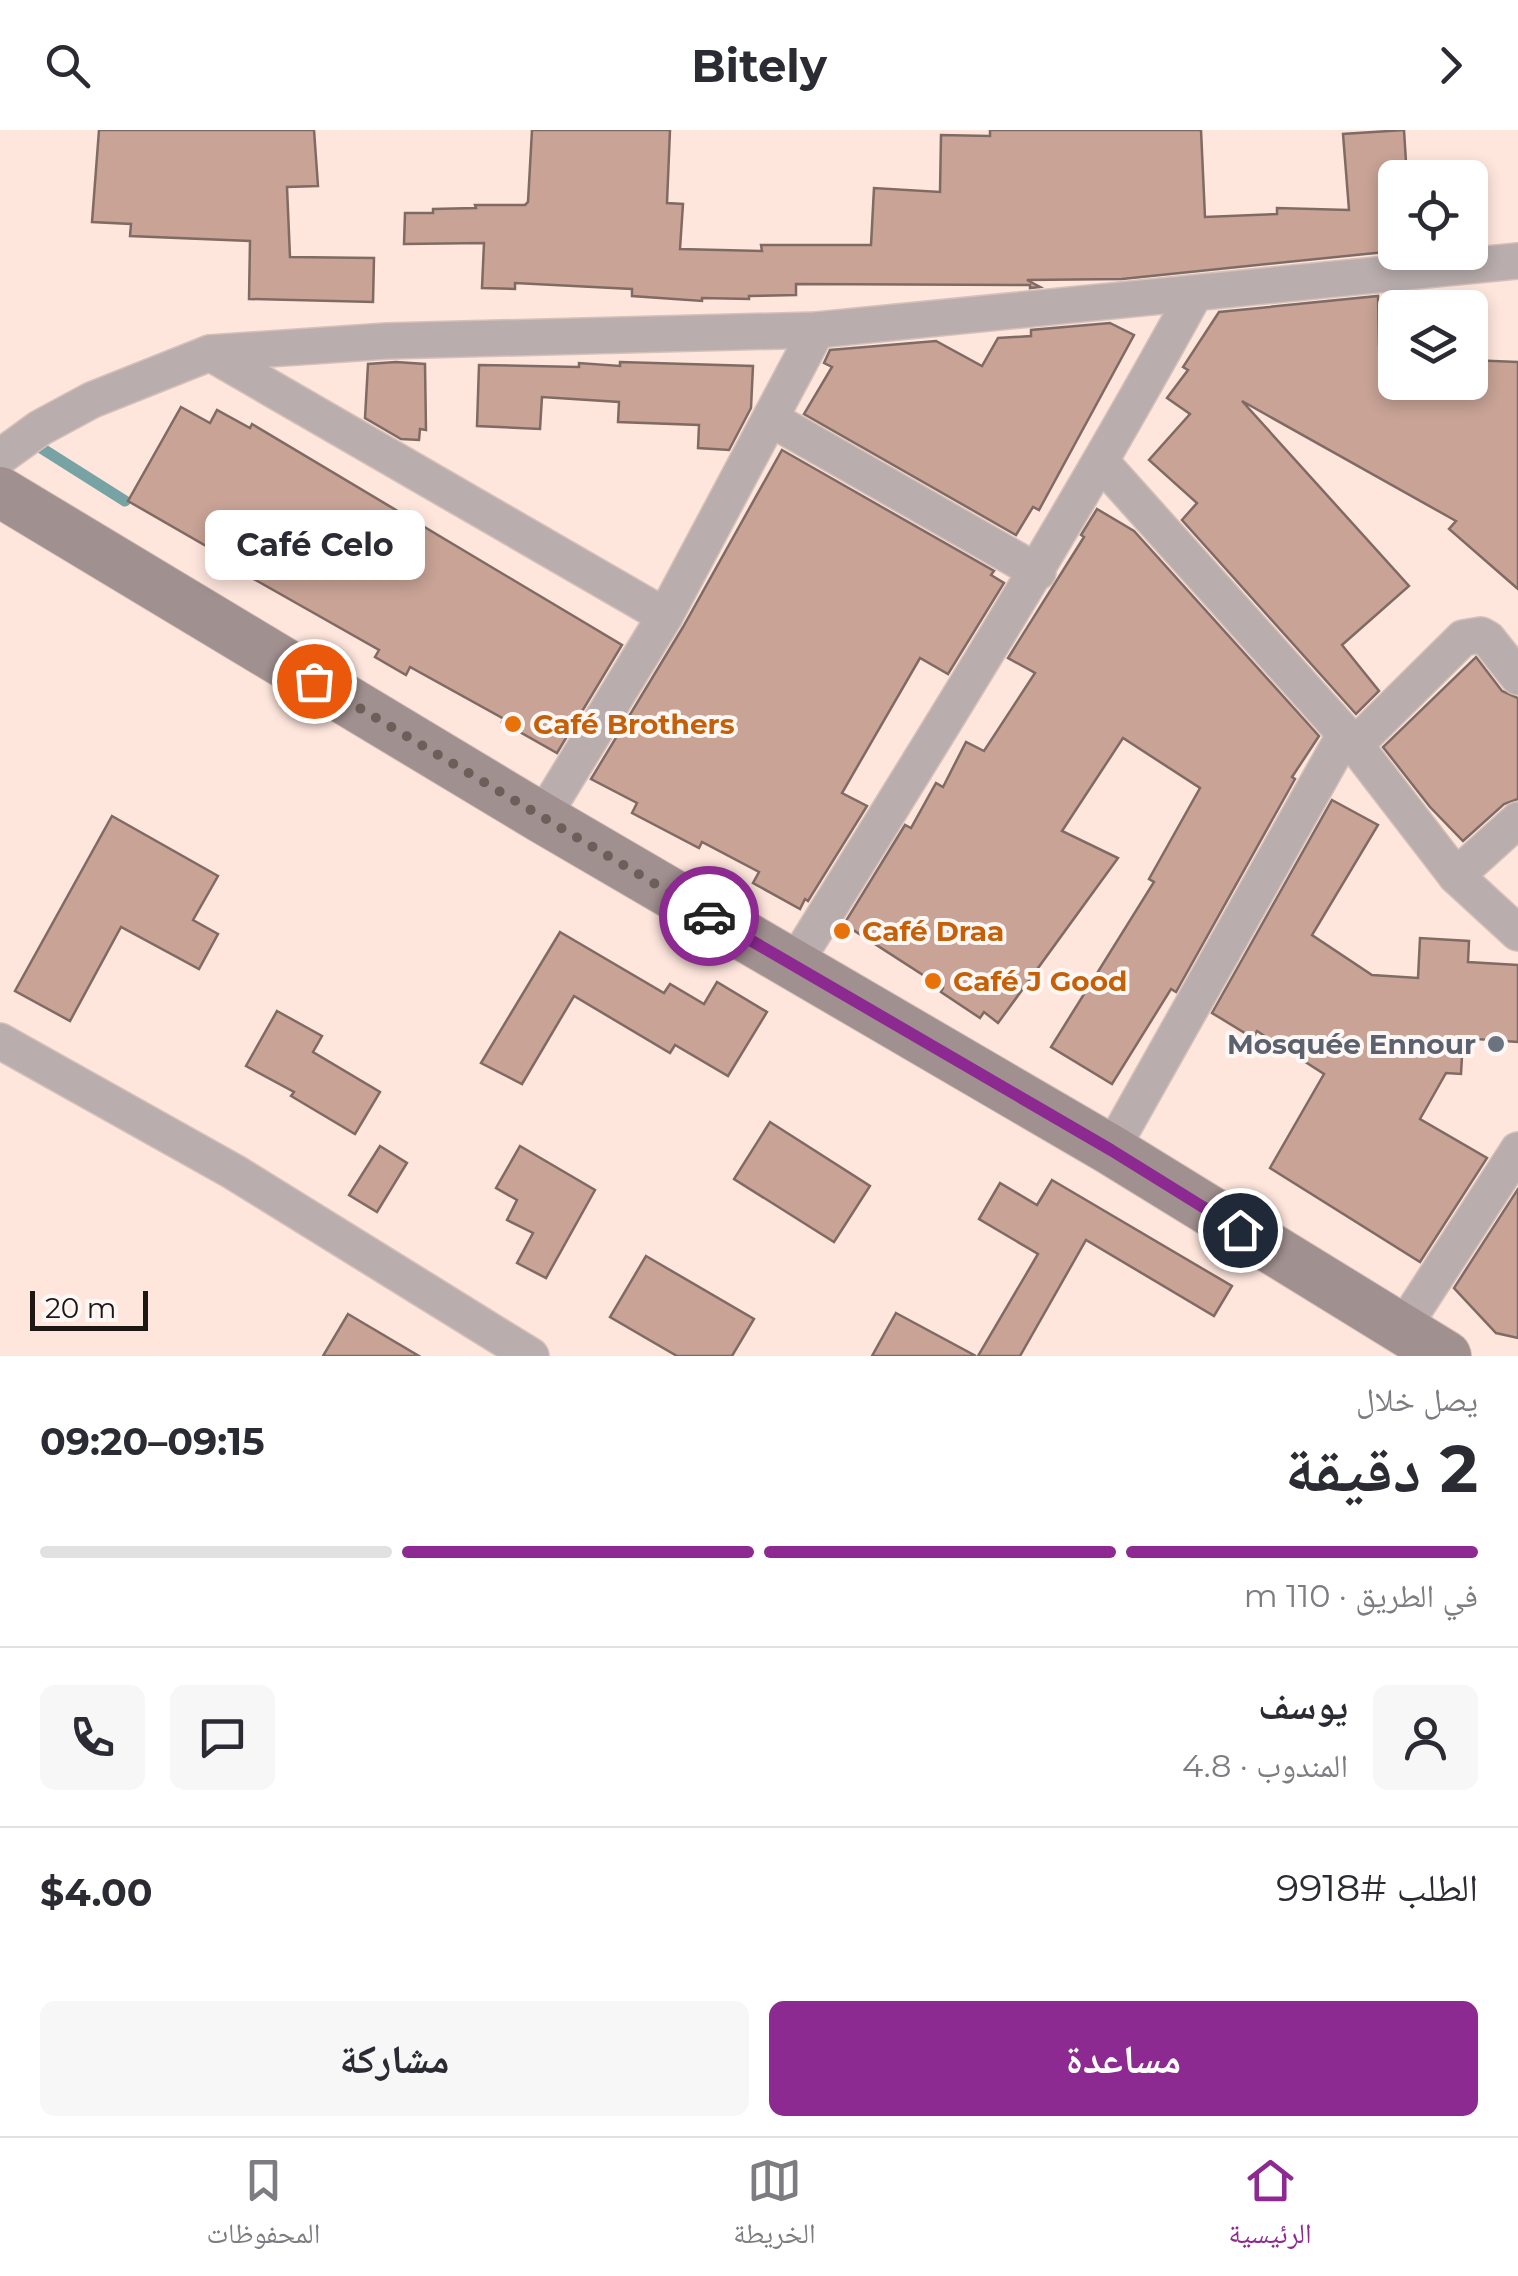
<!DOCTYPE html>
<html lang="ar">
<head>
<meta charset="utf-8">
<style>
  body { margin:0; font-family:Montserrat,"Noto Naskh Arabic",sans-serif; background:#f7f7f7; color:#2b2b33; direction:rtl; height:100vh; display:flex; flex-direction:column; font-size:38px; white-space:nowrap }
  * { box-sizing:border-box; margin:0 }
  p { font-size:32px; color:#7c7c81 }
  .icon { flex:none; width:55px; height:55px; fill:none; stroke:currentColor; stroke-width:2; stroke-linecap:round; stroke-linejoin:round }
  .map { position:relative; height:1226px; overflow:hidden; direction:ltr }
  .details { display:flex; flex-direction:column; background:#fff; flex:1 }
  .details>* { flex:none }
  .tools { position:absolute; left:1378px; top:30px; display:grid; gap:20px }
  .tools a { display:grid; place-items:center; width:110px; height:110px; border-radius:15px; background:#fff; box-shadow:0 5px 15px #0003; font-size:50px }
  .scale { position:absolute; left:30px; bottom:25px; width:118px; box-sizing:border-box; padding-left:10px; border:5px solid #1e1613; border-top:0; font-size:28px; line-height:35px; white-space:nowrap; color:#1e1613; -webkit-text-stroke:8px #fdf8f6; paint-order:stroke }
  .pin { position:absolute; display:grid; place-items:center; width:85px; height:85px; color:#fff; margin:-42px; border:5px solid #fff; border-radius:50%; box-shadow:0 2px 10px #0007 }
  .courier { position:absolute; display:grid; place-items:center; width:100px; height:100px; margin:-50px; border:8px solid #8d2a91; border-radius:50%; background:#fff; color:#222; box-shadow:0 2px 12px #0007 }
  .bubble { position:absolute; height:70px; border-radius:15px; background:#fff; box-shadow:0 5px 15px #0003; font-size:32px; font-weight:700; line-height:70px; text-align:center; direction:rtl }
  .summary em { font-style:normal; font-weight:700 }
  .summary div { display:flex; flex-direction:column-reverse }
  .summary { display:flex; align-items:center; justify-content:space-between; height:170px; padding:0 40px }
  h1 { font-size:65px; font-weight:700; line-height:75px }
  .bar { display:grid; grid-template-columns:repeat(4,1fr); gap:15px 10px; align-content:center; height:120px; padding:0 40px }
  .bar i { height:12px; border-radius:8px; background:#e1e1e2 }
  .bar .current { background:#8d2a91 }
  .bar p { grid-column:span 4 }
  .line { display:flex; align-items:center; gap:25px; padding:0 40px; border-top:2px solid #e1e1e2 }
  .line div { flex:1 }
  .round { display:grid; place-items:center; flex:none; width:105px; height:105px; border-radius:15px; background:#f7f7f7 }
  .action { display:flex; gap:20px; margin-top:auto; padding:20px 40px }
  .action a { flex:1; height:115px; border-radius:15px; background:#8d2a91; color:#fff; font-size:40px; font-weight:700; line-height:115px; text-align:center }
  .action a+a { background:#f7f7f7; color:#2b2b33 }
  header { display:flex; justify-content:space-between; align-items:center; height:130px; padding:0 40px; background:#fff; font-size:45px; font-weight:700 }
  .menu { display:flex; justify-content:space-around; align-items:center; height:140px; border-top:2px solid #e1e1e2; background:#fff; font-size:28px; color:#7c7c81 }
  .menu a { display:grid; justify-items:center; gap:5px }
  .menu .current { color:#8d2a91 }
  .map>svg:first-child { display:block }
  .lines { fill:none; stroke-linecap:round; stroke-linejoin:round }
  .stream { stroke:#77a3a4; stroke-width:11 }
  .building { fill:#c8a396; stroke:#7f6b63; stroke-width:2.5 }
  .street-casing { stroke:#d6c1b9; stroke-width:38 }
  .secondary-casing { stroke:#d6c1b9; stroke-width:52 }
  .street { stroke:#b9aead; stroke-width:35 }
  .secondary { stroke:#a0908f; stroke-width:50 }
  .done { stroke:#6c5f5a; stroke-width:10; stroke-dasharray:0 18 }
  .route { stroke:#8d2a91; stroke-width:12 }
  .food-dot { fill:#e8710a; stroke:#fdf8f6; stroke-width:4 }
  .worship-dot { fill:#6b7280; stroke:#fdf8f6; stroke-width:4 }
  .labels { text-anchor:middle; stroke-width:8; stroke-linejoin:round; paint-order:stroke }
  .food-label { font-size:28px; font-weight:bold; fill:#c56008; stroke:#fdf8f6; text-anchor:start }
  .worship-label { font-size:28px; font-weight:bold; fill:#5b616d; stroke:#fdf8f6; text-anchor:end }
</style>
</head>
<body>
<header><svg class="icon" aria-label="forward" viewBox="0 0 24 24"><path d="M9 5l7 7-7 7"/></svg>Bitely<svg class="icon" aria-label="search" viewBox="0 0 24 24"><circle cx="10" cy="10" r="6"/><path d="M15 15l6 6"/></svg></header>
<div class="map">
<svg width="1518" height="1226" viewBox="0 0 1518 1226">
  <rect width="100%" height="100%" fill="#fee6dd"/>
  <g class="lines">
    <!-- stream -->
    <path class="stream" d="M38,316L125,371"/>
  </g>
  <!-- building -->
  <g class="building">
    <path d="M99,0H314L318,56L287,57L290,127L374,128L373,172L249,169L250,111L130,106L131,94L92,92Z"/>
    <path d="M532,0H670L667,73L683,74L680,119L762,121L761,115H871L874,58L940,62L941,5L990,6V0H1201L1205,87L1277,84V78L1349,80L1343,4L1404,0L1407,48H1395V121L1122,149L1027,150L1040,157L1030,158V155L796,154V165L749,166V169L702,168V171L632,166V159L515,153V159L482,158L484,113L404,114L405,83H433V79L476,78L475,75H525L528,72Z"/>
    <path d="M1378,166L1379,215L1383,216L1380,252H1470V230L1518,232V459L1449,399L1456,391L1242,271L1409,456L1342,515L1379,561L1356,584L1182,390L1197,373L1149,330L1190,284L1167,268L1188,240L1183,237L1219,182Z"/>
    <path d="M1110,193L1134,205L1039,380L1033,377L1016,405L804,284L832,237L824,233L830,220L936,211L982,236L998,208L1031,206V200Z"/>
    <path d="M396,232L425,234L426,300L420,299L419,310L401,309L365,288L368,234Z"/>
    <path d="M620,232L753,236L751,278L729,320L698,318L699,295L618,292L619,272L542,267L540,299L477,296L479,235L579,237V233L620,236Z"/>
    <path d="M181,277L210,293L217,280L250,298L252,294L622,515L557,623L502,592L504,589L410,537L406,545L375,527L379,520L229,435L232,431L128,371Z"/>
    <path d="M782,320L994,441L991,445L1004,453L948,544L920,528L842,663L867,676L808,771L805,769L800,779L753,753L759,742L702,712L699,718L632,683L637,673L591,649L683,497Z"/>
    <path d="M1097,379L1134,401L1319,606L1292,647L1295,649L1176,862L1171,859L1112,954L1051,917L1154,752L1149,749L1200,658L1123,608L1062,701L1118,728L998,893L984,882L980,888L941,862L943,858L844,794L905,695L911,698L936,653L943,657L966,612L984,621L1035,543L1008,528L1084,407L1081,405Z"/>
    <path d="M1476,527L1502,561L1518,568V669L1504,674L1463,711L1430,677L1383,617Z"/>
    <path d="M1332,670L1378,695L1312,805L1372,845L1418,848L1420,808L1469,811L1468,832L1518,835V912L1463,908L1461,944L1446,943L1420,989L1487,1028L1420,1132L1270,1038L1324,944L1257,901L1253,908L1212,883Z"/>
    <path d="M112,686L218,746L193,790L218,804L199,839L121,797L70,891L15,861Z"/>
    <path d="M560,802L664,863L670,854L704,874L717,852L767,882L728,946L675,915L670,923L574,866L522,954L481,933Z"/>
    <path d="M277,881L322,906L313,922L380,962L355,1004L291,966L294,962L246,936Z"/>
    <path d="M770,992L870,1056L834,1112L734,1049Z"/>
    <path d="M380,1016L407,1033L377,1082L349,1065Z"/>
    <path d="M520,1016L595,1060L546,1148L517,1133L533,1103L507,1090L517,1070L496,1058Z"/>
    <path d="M1052,1050L1232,1156L1214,1186L1086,1110L1020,1226H978L1038,1124L979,1089L1000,1053L1037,1075Z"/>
    <path d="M1518,1059V1208L1496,1203L1454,1158Z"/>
    <path d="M646,1126L754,1189L732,1226H677L610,1187Z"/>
    <path d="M896,1183L976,1226H872Z"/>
    <path d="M348,1184L419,1226H323Z"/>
  </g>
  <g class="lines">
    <defs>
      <g id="street">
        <path d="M210,223L665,486"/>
        <path d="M771,289L1038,442"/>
        <path d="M0,327L40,298L92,270L210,223L387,211L817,200L1518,131"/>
        <path d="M1102,333L1355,615L1456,746L1518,803"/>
        <path d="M1355,615L1463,508L1481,505L1488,509L1518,547"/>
        <path d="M542,688L665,486L817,200"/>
        <path d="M1456,746L1518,690"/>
        <path d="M793,836C931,614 1068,395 1194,165"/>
        <path d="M0,911L234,1042L531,1226"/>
        <path d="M1111,1020L1345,604"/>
        <path d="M1402,1199L1518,1020"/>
      </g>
      <path id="secondary" d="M0,362L542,688L1111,1020L1446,1226"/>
    </defs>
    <!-- street casing -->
    <use href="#street" class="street-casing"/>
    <!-- secondary casing -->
    <use href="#secondary" class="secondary-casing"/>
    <!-- street -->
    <use href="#street" class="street"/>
    <!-- secondary -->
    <use href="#secondary" class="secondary"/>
  </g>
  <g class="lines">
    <!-- done -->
    <path class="done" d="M314,551L709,786"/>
    <!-- route -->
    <path class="route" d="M709,786L1111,1020L1240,1100"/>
  </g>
  <!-- markers -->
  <g class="food-dot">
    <circle cx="513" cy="594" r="10"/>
    <circle cx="842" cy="801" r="10"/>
    <circle cx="933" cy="851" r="10"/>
  </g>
  <circle class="worship-dot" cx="1496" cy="914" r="10"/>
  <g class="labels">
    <!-- food labels -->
    <g class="food-label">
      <text x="533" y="604">Café Brothers</text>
      <text x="862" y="811">Café Draa</text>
      <text x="953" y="861">Café J Good</text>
    </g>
    <!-- worship labels -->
    <g class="worship-label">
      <text x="1476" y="924">Mosquée Ennour</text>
    </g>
  </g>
</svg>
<div class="tools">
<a><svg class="icon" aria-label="locate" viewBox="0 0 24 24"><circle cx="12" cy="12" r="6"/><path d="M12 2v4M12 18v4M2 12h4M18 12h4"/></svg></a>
<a><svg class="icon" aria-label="layers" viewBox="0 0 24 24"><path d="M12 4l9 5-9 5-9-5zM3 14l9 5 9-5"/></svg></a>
</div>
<div class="scale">20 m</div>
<div class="pin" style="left:314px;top:551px;background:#ea580c"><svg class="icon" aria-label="bag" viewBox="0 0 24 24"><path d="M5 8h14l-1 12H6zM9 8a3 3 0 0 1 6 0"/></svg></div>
<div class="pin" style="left:1240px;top:1100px;background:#1f2937"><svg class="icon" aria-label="home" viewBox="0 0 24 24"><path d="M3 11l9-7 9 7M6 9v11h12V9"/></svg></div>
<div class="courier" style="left:709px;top:786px"><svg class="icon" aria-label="car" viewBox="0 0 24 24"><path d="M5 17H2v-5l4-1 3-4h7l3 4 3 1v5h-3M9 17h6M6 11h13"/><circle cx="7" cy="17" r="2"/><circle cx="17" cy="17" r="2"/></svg></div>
<div class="bubble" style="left:205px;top:380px;width:220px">Café Celo</div>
</div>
<section class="details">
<div class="summary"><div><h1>2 دقيقة</h1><p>يصل خلال</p></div><em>09:15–09:20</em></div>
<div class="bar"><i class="current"></i><i class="current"></i><i class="current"></i><i></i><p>في الطريق · 110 m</p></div>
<div class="line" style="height:180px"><a class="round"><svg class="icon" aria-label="person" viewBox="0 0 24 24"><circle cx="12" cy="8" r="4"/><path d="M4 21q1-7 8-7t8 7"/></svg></a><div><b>يوسف</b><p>المندوب · 4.8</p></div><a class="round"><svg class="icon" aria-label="chat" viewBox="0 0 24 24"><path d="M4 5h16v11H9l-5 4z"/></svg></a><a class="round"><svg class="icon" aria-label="phone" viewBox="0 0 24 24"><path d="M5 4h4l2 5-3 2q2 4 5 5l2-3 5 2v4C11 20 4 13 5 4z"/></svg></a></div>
<div class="line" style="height:130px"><div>الطلب #9918</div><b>$4.00</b></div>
<div class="action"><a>مساعدة</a><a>مشاركة</a></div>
</section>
<nav class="menu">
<a class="current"><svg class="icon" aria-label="home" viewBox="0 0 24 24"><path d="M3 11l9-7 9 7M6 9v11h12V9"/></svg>الرئيسية</a>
<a><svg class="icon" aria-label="map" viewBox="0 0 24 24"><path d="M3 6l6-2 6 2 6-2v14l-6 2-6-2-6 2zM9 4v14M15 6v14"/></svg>الخريطة</a>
<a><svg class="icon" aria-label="saved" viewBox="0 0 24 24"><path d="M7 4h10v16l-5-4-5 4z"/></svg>المحفوظات</a>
</nav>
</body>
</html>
